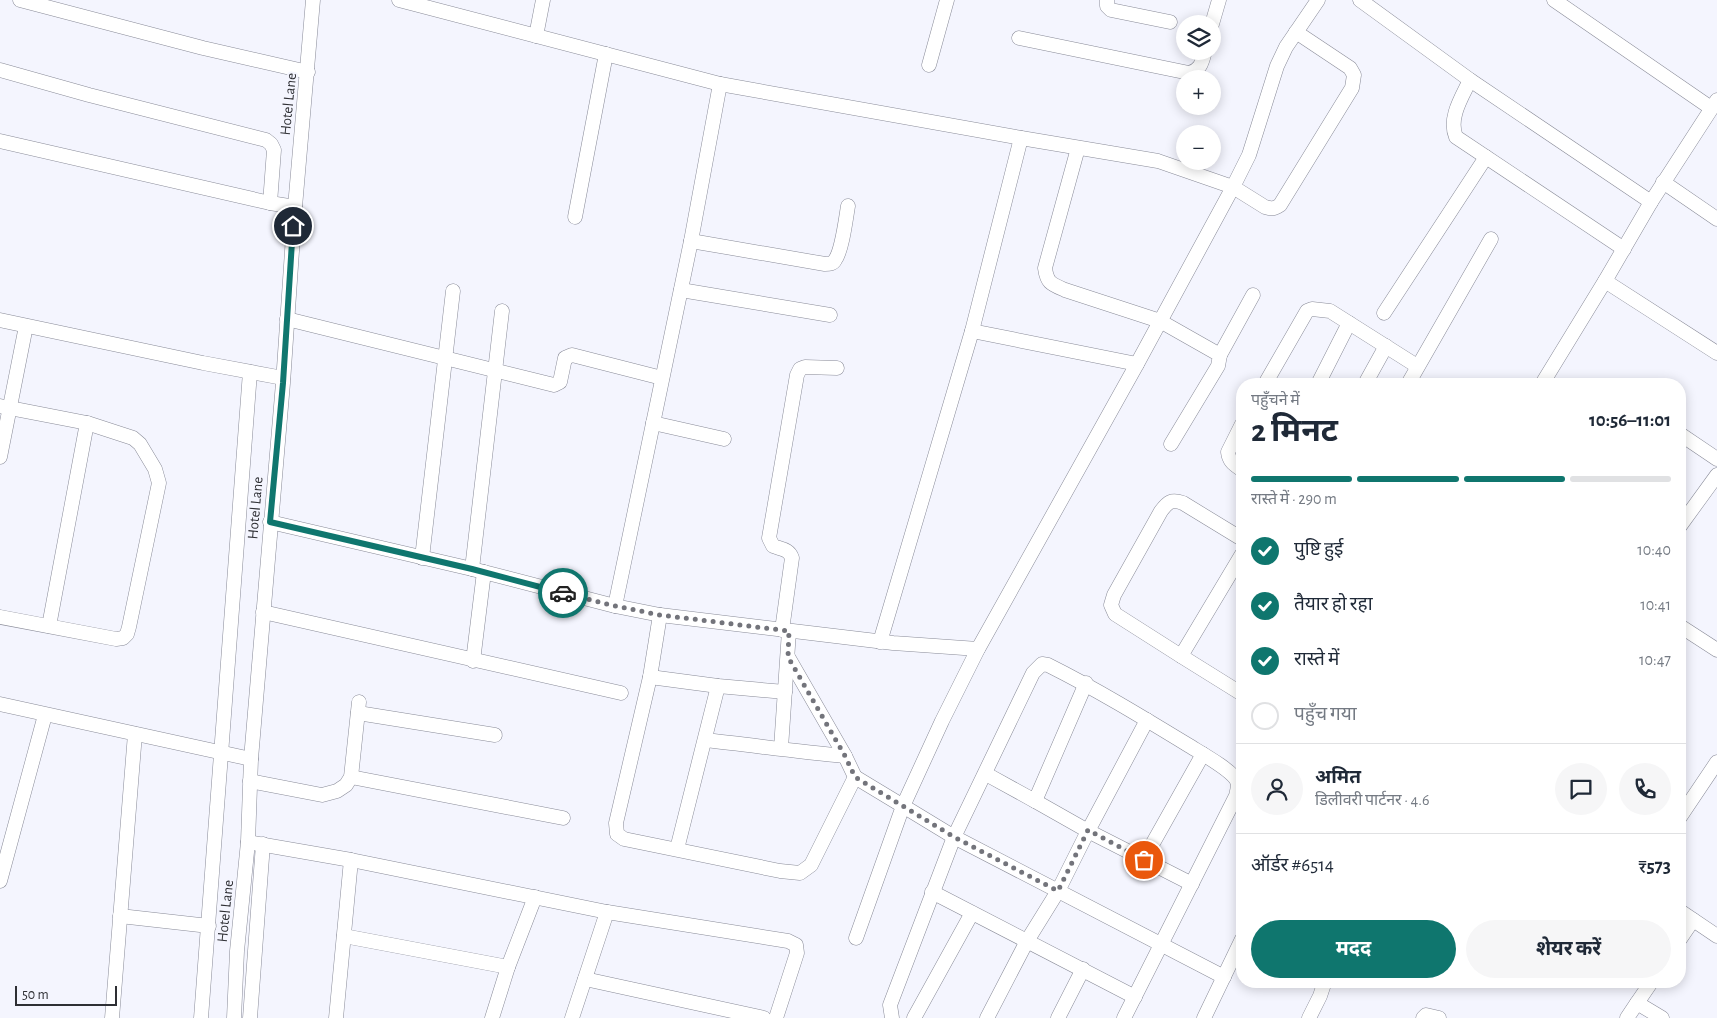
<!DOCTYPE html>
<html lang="hi">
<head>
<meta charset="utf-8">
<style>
  body { margin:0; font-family:"Alegreya Sans","Noto Sans Devanagari",sans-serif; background:#f6f6f7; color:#1f2937; height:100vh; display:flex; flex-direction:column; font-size:19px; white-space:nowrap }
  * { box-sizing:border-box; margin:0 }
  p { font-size:16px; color:#747a83 }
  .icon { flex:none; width:28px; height:28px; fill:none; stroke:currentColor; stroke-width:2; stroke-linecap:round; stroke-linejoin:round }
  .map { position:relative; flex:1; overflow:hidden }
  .sheet { position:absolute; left:1236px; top:378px; width:450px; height:610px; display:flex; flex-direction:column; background:#fff; border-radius:20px; box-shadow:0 2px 12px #0003 }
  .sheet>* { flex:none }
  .tools { position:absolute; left:1176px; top:15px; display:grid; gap:10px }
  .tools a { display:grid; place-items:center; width:45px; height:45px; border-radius:50%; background:#fff; box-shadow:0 2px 12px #0003; font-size:25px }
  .scale { position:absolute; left:15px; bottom:12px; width:102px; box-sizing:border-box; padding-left:5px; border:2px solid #2e2f34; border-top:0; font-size:14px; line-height:18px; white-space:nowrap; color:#2e2f34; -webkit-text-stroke:4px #f4f5fe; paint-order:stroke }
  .pin { position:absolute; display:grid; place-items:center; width:42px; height:42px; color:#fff; margin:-21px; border:2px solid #fff; border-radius:50%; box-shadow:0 1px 5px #0007 }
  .courier { position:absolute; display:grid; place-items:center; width:50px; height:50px; margin:-25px; border:4px solid #0f766e; border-radius:50%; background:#fff; color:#222; box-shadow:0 1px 6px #0007 }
  .headline em { font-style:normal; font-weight:700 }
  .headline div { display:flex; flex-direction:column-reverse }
  .headline { display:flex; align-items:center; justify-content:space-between; height:85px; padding:0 15px }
  h1 { font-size:32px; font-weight:700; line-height:38px }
  .bar { display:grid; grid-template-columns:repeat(4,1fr); gap:8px 5px; align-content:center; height:60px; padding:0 15px }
  .bar i { height:6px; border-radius:4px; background:#e0e1e3 }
  .bar .selected { background:#0f766e }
  .bar p { grid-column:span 4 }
  .line { display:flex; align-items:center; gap:12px; padding:0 15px; border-top:1px solid #e0e1e3 }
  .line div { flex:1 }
  .round { display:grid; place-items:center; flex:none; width:52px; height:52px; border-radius:26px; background:#f6f6f7 }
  ol { padding:0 15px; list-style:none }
  li { display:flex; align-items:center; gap:15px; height:55px }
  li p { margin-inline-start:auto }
  li .icon { padding:5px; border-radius:50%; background:#0f766e; color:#fff; stroke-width:4 }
  li:last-child { color:#747a83 }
  li i { width:28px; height:28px; border:2px solid #e0e1e3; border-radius:50% }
  .button { display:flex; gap:10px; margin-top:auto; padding:10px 15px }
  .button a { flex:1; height:58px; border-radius:30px; background:#0f766e; color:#fff; font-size:20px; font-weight:700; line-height:58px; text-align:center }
  .button a+a { background:#f6f6f7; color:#1f2937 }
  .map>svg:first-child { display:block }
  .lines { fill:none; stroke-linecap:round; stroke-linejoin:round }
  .minor-casing { stroke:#898b98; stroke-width:15 }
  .minor { stroke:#fff; stroke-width:14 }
  .done { stroke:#73747b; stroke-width:5; stroke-dasharray:0 9 }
  .route { stroke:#0f766e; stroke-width:6 }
  .labels { text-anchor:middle; stroke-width:4; stroke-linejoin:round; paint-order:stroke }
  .street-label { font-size:15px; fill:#2e2f34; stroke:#f4f5fe }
</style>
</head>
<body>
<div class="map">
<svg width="1717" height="1018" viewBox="0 0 1717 1018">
  <rect width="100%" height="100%" fill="#f4f5fe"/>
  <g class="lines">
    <defs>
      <g id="minor">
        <path d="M20,0L203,48L308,72"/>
        <path d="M399,0L720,84L1021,138L1158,161L1233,187L1265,207C1272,209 1274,209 1280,205L1352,88L1354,75L1350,68L1296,32"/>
        <path d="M1107,0V6L1111,10L1170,22"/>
        <path d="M1360,0L1470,80L1651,202"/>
        <path d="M1554,0L1711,108"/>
        <path d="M1212,24L1219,0"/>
        <path d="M536,36L543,0"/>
        <path d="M1019,38L1189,73C1201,70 1202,62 1205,51"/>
        <path d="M929,65L947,0"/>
        <path d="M0,70L89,95L266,140L271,144L274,150L270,203"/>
        <path d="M1470,80C1462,97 1448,118 1456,137L1624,249"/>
        <path d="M0,141L270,203L295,207"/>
        <path d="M1078,148L1045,268C1047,283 1051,284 1065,290L1160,321L1220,355L1218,366L1171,444"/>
        <path d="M1663,182L1717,219"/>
        <path d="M575,217L606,54"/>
        <path d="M691,241L825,264C829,264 833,264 835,260C842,251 846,218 848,206"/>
        <path d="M1605,281L1717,353"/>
        <path d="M681,290L830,315"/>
        <path d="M1384,313L1486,157"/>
        <path d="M287,319L554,385L560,382L565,358L572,355L662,378"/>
        <path d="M0,320L203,363L283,378"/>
        <path d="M972,331L1137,364"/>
        <path d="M1220,355L1253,295"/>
        <path d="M1265,384L1307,311L1312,309L1330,311L1417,366"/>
        <path d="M1318,384L1349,323"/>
        <path d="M1365,384L1386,346"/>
        <path d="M1408,384L1491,239"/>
        <path d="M1542,384L1605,281L1651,202L1717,100"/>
        <path d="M0,406L87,423L133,438L140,444L155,469L159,483L129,627L127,634L123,638L116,639L0,617"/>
        <path d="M653,423L724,439"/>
        <path d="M1242,424L1228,452C1229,462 1235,465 1242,470"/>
        <path d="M1680,434L1717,459"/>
        <path d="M0,457L26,326"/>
        <path d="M270,522L472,569L615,606L660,615L893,643L978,649"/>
        <path d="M1680,526L1717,475"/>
        <path d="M1242,539L1183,503C1171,499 1168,502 1161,511L1114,595L1111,605L1115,614L1181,656L1242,694"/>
        <path d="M422,558L453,291"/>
        <path d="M472,569L502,311"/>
        <path d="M615,606L691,241L720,84"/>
        <path d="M263,612L621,693"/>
        <path d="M660,615L650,677L616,823L617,834L624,839L780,871L800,873L811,865L855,777L903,806L856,938"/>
        <path d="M49,626L87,423"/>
        <path d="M1680,626L1717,650"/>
        <path d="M782,630L792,558C789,549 781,549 773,546L769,538L797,375L800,369L805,367L837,368"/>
        <path d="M880,642L972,331L1021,138"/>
        <path d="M1181,656L1242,554"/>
        <path d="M788,657L845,756L855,777"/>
        <path d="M473,661L484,572"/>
        <path d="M650,677L718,686L785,692"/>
        <path d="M0,704L251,759"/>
        <path d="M358,713L495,735"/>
        <path d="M705,740C752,745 798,752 845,756"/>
        <path d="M781,748L789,631"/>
        <path d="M986,774L1035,801L1086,683"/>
        <path d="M351,777L563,818"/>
        <path d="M250,781L322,795L337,791L346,785L351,777L359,702"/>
        <path d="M1035,801L1088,831L1192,884"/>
        <path d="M1680,817L1717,762"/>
        <path d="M248,842L351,860L607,912L788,941L796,945L797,953L776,1018"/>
        <path d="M677,849L718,686"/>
        <path d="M1144,859L1203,754"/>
        <path d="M0,881L45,715"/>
        <path d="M932,892L1135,997"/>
        <path d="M1680,911L1717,936"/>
        <path d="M120,916L209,926"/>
        <path d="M344,936L508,967L535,897"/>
        <path d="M1680,939L1693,920"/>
        <path d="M1224,977L954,837L903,806L942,721L978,649L1137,364L1233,187L1249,155L1277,66L1286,47L1318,0"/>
        <path d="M585,979L764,1018"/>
        <path d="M1652,981L1637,1003L1662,1018"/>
        <path d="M112,1018L135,734"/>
        <path d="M201,1018L250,372"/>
        <path d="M234,1018L237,951L248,842L251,759L283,383L295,207L313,0"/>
        <path d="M250,1018L263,844"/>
        <path d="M336,1018L351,860"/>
        <path d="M492,1018L508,967"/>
        <path d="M572,1018L607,912"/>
        <path d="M892,1018L890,1005L954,837L1033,673L1042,664L1048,665C1096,689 1142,717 1188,745C1199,752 1232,770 1237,781C1239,786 1237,791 1236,796L1124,1018"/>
        <path d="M914,1018L972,913"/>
        <path d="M987,1018L1027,941L1058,891L1088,831L1147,720"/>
        <path d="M1058,1018L1083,969"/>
        <path d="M1204,1018L1242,939"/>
        <path d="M1309,1018L1320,996L1325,981"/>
        <path d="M1423,1018L1426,1015L1439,1018"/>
        <path d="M1627,1018L1637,1003"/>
      </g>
    </defs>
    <!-- minor casing -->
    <use href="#minor" class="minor-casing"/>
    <!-- minor -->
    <use href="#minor" class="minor"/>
  </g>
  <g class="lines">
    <!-- done -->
    <path class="done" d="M563,593L615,606L660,615L789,631L788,657L845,756L855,777L954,837L1058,891L1088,830L1144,860"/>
    <!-- route -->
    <path class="route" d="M293,226L283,383L270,522L472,569L563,593"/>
  </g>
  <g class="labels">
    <!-- street labels -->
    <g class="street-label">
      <text transform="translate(288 104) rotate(-84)" y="5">Hotel Lane</text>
      <text transform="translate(255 508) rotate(-85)" y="5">Hotel Lane</text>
      <text transform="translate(225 911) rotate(-84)" y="5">Hotel Lane</text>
    </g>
  </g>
</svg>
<div class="tools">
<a><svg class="icon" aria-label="layers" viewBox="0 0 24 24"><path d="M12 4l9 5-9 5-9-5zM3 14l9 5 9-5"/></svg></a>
<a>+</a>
<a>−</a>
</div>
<div class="scale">50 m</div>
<div class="pin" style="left:1144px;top:860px;background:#ea580c"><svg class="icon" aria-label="bag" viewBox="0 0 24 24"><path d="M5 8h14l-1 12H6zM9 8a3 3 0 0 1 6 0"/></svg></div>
<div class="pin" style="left:293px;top:226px;background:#1f2937"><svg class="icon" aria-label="home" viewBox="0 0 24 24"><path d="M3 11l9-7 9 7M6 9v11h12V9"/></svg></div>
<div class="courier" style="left:563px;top:593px"><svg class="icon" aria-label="car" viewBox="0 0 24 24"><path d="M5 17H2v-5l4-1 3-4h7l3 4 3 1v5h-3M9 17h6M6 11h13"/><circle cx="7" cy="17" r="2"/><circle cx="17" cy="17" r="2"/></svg></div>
<section class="sheet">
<div class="headline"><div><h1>2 मिनट</h1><p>पहुँचने में</p></div><em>10:56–11:01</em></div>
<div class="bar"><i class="selected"></i><i class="selected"></i><i class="selected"></i><i></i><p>रास्ते में · 290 m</p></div>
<ol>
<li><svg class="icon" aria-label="check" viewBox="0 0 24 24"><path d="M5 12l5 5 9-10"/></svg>पुष्टि हुई<p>10:40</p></li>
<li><svg class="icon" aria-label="check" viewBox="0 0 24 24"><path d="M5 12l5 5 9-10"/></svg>तैयार हो रहा<p>10:41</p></li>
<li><svg class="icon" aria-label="check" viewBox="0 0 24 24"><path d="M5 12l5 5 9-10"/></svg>रास्ते में<p>10:47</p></li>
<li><i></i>पहुँच गया</li>
</ol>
<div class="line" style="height:90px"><a class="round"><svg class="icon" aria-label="person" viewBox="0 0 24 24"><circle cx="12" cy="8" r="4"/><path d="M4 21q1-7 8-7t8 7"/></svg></a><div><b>अमित</b><p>डिलीवरी पार्टनर · 4.6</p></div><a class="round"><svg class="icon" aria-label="chat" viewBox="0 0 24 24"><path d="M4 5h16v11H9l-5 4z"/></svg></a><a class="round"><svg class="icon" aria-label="phone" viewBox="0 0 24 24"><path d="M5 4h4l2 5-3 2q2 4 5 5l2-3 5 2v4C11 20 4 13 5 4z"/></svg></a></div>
<div class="line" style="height:65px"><div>ऑर्डर #6514</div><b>₹573</b></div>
<div class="button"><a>मदद</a><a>शेयर करें</a></div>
</section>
</div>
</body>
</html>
